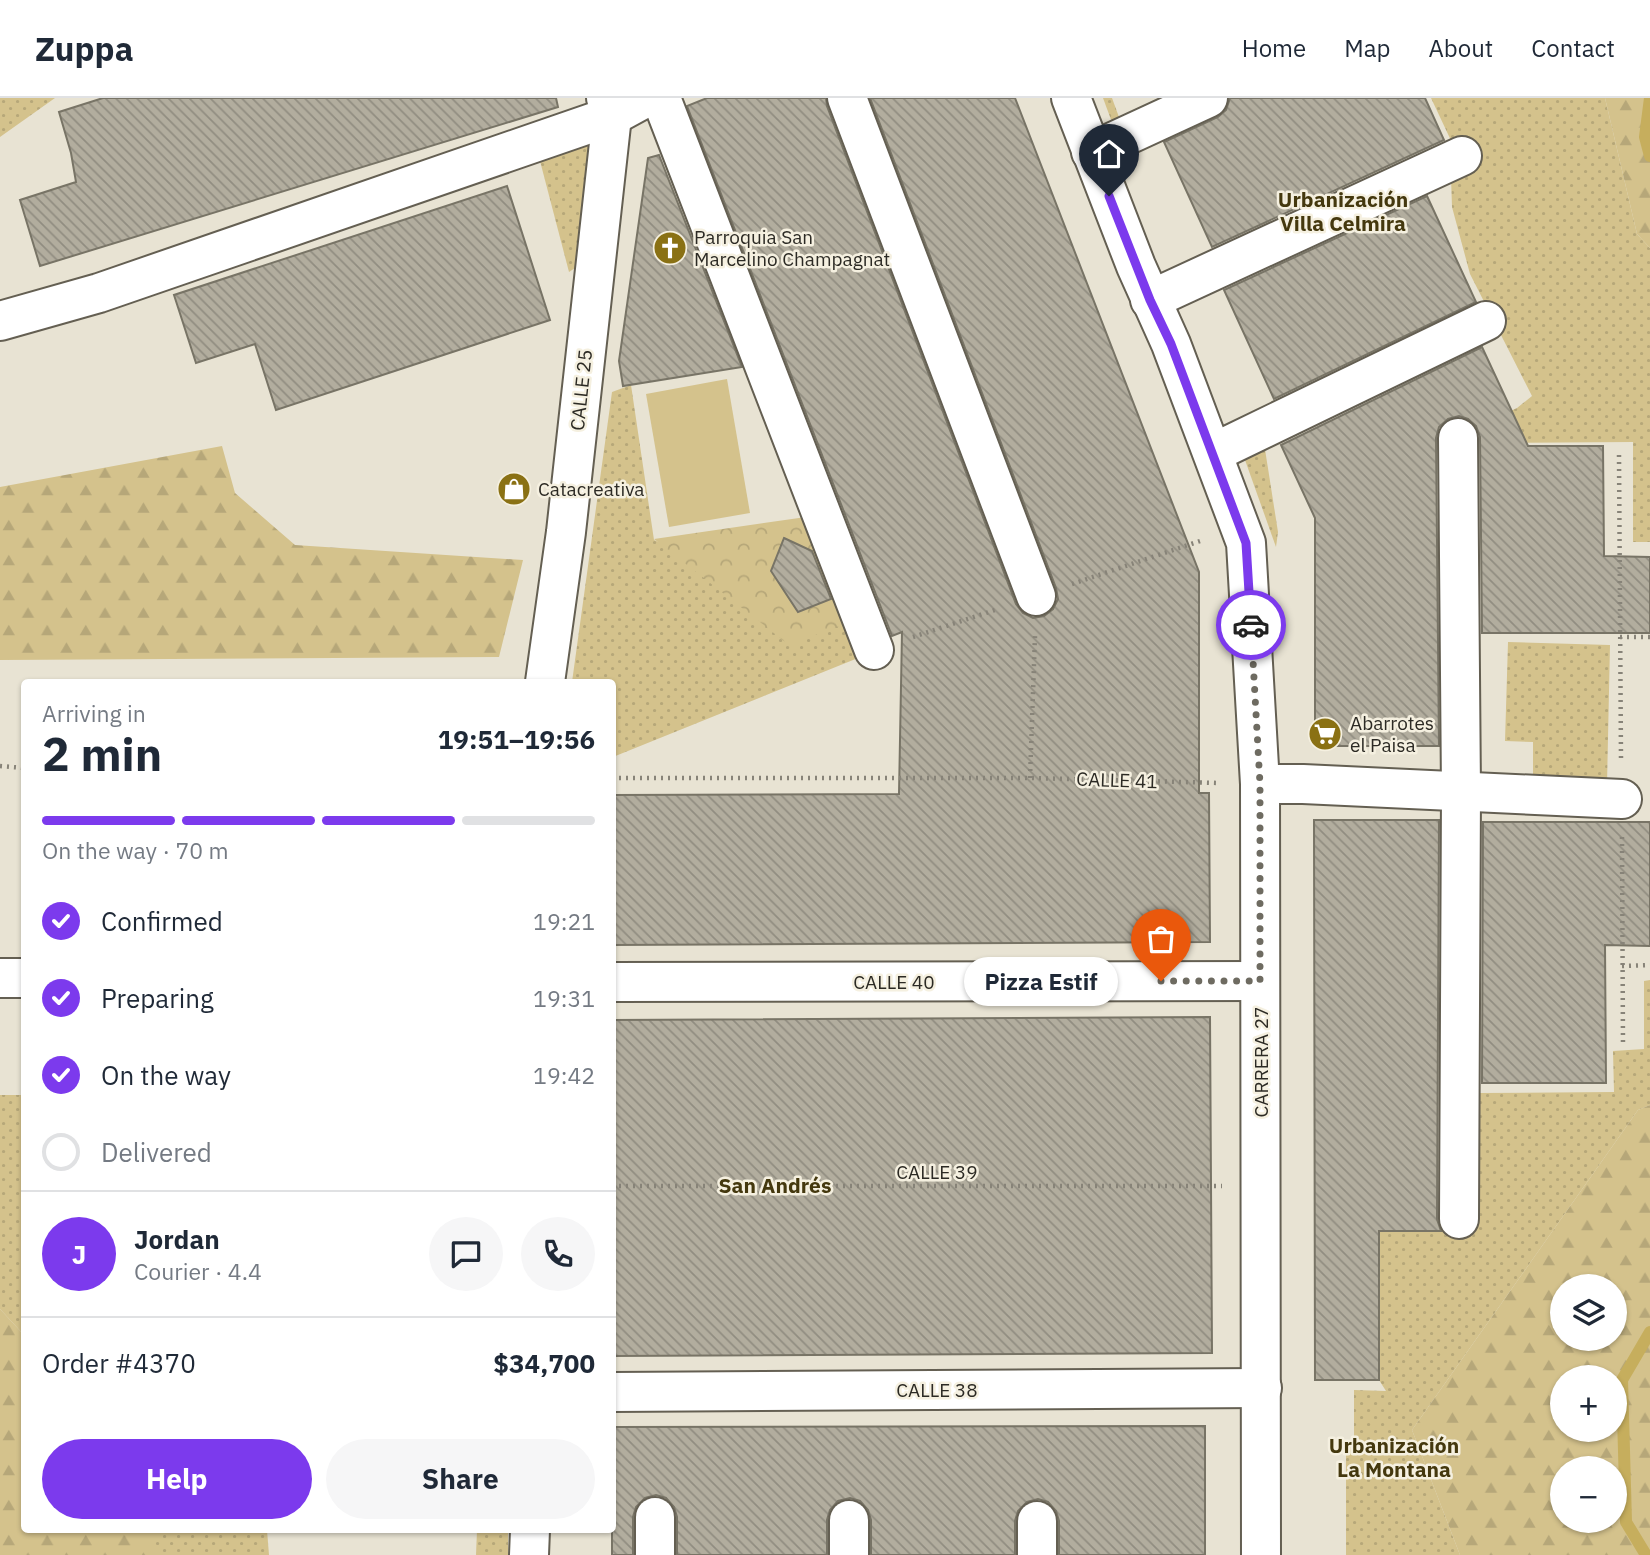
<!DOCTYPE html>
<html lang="en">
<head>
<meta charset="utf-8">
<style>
  body { margin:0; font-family:"IBM Plex Sans",sans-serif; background:#f6f6f7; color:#1f2937; height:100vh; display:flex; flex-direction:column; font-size:26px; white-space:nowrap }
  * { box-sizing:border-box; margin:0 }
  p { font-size:23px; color:#747a83 }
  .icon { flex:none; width:38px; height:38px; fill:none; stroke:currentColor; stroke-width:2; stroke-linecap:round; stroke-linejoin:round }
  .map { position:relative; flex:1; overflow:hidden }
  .details { position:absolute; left:21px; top:581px; width:595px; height:854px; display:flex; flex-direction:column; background:#fff; border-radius:7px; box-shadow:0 2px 5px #0004 }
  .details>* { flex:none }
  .controls { position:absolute; left:1550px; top:1176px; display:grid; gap:14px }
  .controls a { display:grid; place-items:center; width:77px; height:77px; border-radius:50%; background:#fff; box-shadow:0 2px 5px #0004; font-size:35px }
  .pin { position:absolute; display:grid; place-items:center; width:60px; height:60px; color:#fff; margin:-72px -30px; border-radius:50% 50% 50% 0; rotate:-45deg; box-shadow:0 0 7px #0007 }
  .pin .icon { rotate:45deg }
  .courier { position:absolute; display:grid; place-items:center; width:70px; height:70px; margin:-35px; border:5px solid #7c3aed; border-radius:50%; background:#fff; color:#222; box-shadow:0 2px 9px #0007 }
  .bubble { position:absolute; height:49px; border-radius:24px; background:#fff; box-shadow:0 2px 5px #0004; font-size:23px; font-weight:800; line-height:49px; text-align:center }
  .overview em { font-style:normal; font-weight:800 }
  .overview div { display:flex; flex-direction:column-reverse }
  .overview { display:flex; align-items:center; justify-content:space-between; height:119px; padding:0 21px }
  h1 { font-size:46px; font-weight:800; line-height:52px }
  .bar { display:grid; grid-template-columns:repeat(4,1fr); gap:10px 7px; align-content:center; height:84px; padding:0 21px }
  .bar i { height:9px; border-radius:5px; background:#e0e1e3 }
  .bar .selected { background:#7c3aed }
  .bar p { grid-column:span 4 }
  .line { display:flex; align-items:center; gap:18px; padding:0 21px; border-top:2px solid #e0e1e3 }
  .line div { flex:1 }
  .round { display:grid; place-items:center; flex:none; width:74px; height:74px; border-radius:37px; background:#f6f6f7 }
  ol { padding:0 21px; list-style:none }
  li { display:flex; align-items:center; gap:21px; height:77px }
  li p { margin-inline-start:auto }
  li .icon { padding:7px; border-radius:50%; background:#7c3aed; color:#fff; stroke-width:4 }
  li:last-child { color:#747a83 }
  li i { width:38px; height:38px; border:4px solid #e0e1e3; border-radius:50% }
  .cta { display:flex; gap:14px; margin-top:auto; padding:14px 21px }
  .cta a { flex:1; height:80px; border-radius:42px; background:#7c3aed; color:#fff; font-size:28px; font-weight:800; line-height:80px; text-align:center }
  .cta a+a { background:#f6f6f7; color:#1f2937 }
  header { display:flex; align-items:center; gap:42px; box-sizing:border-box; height:98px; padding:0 35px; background:#fff; border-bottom:2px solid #e0e1e3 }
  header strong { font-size:33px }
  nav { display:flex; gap:38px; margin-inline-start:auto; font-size:24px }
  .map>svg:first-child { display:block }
  .grass { fill:url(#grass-dots) }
  .forest { fill:url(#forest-firs); fill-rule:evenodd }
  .park { fill:url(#park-crowns) }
  .pitch { fill:#d4c28c }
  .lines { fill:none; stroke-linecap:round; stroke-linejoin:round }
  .stream { stroke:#c6ae5d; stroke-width:12 }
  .building { fill:url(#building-back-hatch); stroke:#787466; stroke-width:2 }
  .minor-casing { stroke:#645f52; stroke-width:42 }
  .path { stroke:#878378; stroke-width:4.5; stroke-dasharray:2 5; stroke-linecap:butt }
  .minor { stroke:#fff; stroke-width:38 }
  .done { stroke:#6e6b61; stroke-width:7; stroke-dasharray:0 12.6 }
  .route { stroke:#7c3aed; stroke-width:9 }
  .labels { text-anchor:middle; stroke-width:5; stroke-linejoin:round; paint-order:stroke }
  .poi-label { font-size:19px; fill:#2c2a24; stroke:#f5f0e0; text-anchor:start }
  .street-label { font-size:19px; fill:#2c2a24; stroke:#f5f0e0 }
  .neighbourhood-label { font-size:21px; font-weight:bold; fill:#44380e; stroke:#f5f0e0 }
</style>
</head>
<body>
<header>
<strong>Zuppa</strong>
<nav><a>Home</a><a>Map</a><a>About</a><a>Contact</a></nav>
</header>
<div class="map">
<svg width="1650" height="1457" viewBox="0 0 1650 1457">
  <defs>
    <pattern id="grass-dots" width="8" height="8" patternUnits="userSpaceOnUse" patternTransform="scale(1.75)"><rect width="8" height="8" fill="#d4c28c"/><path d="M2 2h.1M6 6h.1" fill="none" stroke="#b6a779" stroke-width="1.8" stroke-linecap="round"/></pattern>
    <pattern id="forest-firs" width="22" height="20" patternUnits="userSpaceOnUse" patternTransform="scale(1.75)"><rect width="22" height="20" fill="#d4c28c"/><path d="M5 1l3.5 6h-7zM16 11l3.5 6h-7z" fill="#b6a779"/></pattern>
    <pattern id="park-crowns" width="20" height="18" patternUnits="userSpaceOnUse" patternTransform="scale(1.75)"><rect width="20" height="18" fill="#d4c28c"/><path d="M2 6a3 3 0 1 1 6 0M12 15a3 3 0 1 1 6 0" fill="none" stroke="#b6a779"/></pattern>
    <pattern id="building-back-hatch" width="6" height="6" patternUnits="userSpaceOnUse" patternTransform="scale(1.75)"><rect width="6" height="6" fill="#b2ad9e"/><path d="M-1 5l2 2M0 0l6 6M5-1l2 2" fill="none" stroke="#918d81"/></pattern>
  </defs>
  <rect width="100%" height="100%" fill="#e8e3d3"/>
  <!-- grass -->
  <g class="grass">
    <path d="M0,0H55L0,39Z"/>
    <path d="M1103,0H1112L1123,30L1113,27Z"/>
    <path d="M1431,0H1605L1637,136L1650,150V444H1633V344L1486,345L1489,323L1517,310L1532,298L1470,176L1452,109L1451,79L1455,51Z"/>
    <path d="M582,32L593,52L591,70L575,170L569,174L534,40Z"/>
    <path d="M631,287L654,442L847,525L863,558L613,659L612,584H572L612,294Z"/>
    <path d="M1264,345L1278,434L1276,449L1245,362L1248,354Z"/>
    <path d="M1508,544L1610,547L1607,687L1533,685V644L1505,643Z"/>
    <path d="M1650,882V1007L1638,1012L1412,1332L1460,1457H1346V1342H1354V1292L1386,1293L1379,1282V1133H1441L1477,1130L1479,995L1614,994L1613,953L1644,951V883Z"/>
    <path d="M0,997H24V1237L0,1211Z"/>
    <path d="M154,1432H267L269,1457H154Z"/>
    <path d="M477,1432H508V1457H476Z"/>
  </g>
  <!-- forest -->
  <g class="forest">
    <path d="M1605,0H1650V150L1637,136Z"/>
    <path d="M222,348L235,395L295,447L523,462L499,559L0,562V389Z"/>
    <path d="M1650,1007V1457H1460L1412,1332L1638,1012ZM1615,1188V1241H1563V1188ZM1563,1279H1615V1332H1563ZM1563,1370H1615V1423H1563Z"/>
    <path d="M0,1211L24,1237V1432H154V1457H0Z"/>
  </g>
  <!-- park -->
  <path class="park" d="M806,419L847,525L789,547L654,441Z"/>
  <!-- pitch -->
  <path class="pitch" d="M727,281L750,415L669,429L646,296Z"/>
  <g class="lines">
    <!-- stream -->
    <g class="stream">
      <path d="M1650,0L1645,39L1650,58"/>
      <path d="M1646,1457L1626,1424L1622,1282L1650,1234"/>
    </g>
  </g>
  <!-- building -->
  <g class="building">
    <path d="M103,0H556L558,9L40,168L20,102L76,84L71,55L59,14Z"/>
    <path d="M707,0H826L827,8L1016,506L1023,515L1033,520L1044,518L1053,511L1058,501L1056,490L870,0H1015L1199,474V695H1209L1210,844L612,847V697L899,696L902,534L892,538L687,8Z"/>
    <path d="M1230,0H1425L1444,42L1212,149L1164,44L1218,19L1226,12Z"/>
    <path d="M659,57L742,269L623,288L619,263L648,60Z"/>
    <path d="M507,88L550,222L276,312L255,246L196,265L174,197Z"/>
    <path d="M1427,98L1476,204L1274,301L1224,192Z"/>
    <path d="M1482,249L1528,348H1603L1604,458L1650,459V535H1482L1480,339L1476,328L1468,321L1459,318L1448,321L1439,329L1436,340L1439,648H1315V420L1281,347Z"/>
    <path d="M784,440L812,453L831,501L798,514L771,473Z"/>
    <path d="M1314,722H1439L1437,1121L1441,1133H1379V1282H1315Z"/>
    <path d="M1483,724H1650V848L1605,847L1606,985H1482Z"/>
    <path d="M1210,919L1212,1255L612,1258V922Z"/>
    <path d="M1205,1328V1457H1059V1423L1056,1413L1048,1404L1038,1401L1027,1404L1018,1413L1015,1423V1457H871V1422L868,1412L860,1403L850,1400L838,1403L830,1412L827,1422V1457H677V1419L674,1409L666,1400L656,1397L645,1400L636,1409L633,1419V1457H612V1329Z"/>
  </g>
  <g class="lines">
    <defs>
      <g id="minor">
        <path d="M661,0L874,552"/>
        <path d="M847,0L1036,498"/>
        <path d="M1071,0L1136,168L1171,246L1246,445L1260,686L1261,1457"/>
        <path d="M1091,54L1208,0"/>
        <path d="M1150,202L1462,58"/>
        <path d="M0,223L99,195L612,18L645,0"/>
        <path d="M1458,340L1461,694L1459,1121"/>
        <path d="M1213,355L1486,223"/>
        <path d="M545,584L566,434L612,18L606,0"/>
        <path d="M1260,686H1303L1622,701"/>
        <path d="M0,880H24"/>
        <path d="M612,884L1260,883"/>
        <path d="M612,1294L1262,1290"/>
        <path d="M655,1419V1457"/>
        <path d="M1037,1423V1457"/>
        <path d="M529,1457L530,1432"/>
        <path d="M849,1457V1422"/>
      </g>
    </defs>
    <!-- minor casing -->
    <use href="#minor" class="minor-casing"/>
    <!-- path -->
    <g class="path">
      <path d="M1619,357L1621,661"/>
      <path d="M1072,486L1203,442"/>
      <path d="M913,539L998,511"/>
      <path d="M1620,539H1650"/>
      <path d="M0,668L24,670"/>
      <path d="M612,680H1030L1220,685"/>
      <path d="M1030,680L1035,538"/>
      <path d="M1622,739L1623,948"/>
      <path d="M1622,868L1650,867"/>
      <path d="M612,1088H1222"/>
    </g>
    <!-- minor -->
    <use href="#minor" class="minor"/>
  </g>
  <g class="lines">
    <!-- done -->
    <path class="done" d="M1161,883H1260V686L1251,527"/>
    <!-- route -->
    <path class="route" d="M1109,98L1150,202L1171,246L1246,445L1251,527"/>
  </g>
  <!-- icons -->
  <defs>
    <symbol id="church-disc" viewBox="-11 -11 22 22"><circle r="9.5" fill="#8a7114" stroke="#f5f0e0"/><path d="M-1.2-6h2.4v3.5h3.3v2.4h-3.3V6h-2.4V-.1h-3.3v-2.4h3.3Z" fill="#fff"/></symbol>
    <symbol id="shop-disc" viewBox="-11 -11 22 22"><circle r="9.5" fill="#8a7114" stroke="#f5f0e0"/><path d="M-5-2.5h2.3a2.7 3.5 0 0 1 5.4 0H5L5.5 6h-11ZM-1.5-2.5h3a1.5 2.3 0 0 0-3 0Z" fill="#fff"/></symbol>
    <symbol id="supermarket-disc" viewBox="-11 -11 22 22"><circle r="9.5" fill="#8a7114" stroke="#f5f0e0"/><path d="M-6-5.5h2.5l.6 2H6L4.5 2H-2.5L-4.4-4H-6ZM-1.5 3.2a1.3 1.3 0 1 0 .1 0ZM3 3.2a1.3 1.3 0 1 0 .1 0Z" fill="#fff"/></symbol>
  </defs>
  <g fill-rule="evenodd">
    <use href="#church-disc" x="651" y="131" width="38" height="38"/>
    <use href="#shop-disc" x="495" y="372" width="38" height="38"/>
    <use href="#supermarket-disc" x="1306" y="617" width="38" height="38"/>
  </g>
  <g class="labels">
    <!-- poi labels -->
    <g class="poi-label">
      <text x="694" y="146">Parroquia San<tspan x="694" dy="22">Marcelino Champagnat</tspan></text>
      <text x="538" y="398">Catacreativa</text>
      <text x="1350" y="632">Abarrotes<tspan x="1350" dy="22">el Paisa</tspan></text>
    </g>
    <!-- street labels -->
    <g class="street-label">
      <text transform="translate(581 292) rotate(-84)" y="7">CALLE 25</text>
      <text transform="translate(1117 682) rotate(2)" y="7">CALLE 41</text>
      <text x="894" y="891">CALLE 40</text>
      <text transform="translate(1261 964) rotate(-90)" y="7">CARRERA 27</text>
      <text x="937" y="1081">CALLE 39</text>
      <text x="937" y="1299">CALLE 38</text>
    </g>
    <!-- neighbourhood labels -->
    <g class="neighbourhood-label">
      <text x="1343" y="109">Urbanización<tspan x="1343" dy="24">Villa Celmira</tspan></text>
      <text x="775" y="1095">San Andrés</text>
      <text x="1394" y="1355">Urbanización<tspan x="1394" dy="24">La Montana</tspan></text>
    </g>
  </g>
</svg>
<div class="controls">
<a><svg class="icon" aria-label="layers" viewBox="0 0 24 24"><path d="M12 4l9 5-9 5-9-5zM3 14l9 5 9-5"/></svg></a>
<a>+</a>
<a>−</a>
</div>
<div class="pin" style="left:1161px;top:883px;background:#ea580c"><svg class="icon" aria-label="bag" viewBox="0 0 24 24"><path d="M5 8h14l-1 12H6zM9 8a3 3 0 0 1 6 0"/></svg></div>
<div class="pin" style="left:1109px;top:98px;background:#1f2937"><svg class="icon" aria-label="home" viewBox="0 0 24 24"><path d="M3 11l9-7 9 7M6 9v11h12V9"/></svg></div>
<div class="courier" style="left:1251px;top:527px"><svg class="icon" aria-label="car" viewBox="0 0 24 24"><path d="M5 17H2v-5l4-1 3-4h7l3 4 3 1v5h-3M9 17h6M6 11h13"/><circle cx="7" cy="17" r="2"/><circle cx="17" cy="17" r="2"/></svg></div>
<div class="bubble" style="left:964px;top:859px;width:154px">Pizza Estif</div>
<section class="details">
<div class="overview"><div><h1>2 min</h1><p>Arriving in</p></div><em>19:51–19:56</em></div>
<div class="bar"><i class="selected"></i><i class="selected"></i><i class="selected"></i><i></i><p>On the way · 70 m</p></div>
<ol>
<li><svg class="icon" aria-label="check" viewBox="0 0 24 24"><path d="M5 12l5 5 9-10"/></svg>Confirmed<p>19:21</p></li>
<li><svg class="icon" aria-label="check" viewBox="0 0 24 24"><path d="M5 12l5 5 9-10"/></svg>Preparing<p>19:31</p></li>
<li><svg class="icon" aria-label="check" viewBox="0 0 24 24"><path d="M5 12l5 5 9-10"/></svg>On the way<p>19:42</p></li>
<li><i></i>Delivered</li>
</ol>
<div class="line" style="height:126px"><b class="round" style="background:#7c3aed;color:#fff">J</b><div><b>Jordan</b><p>Courier · 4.4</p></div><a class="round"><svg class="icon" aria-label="chat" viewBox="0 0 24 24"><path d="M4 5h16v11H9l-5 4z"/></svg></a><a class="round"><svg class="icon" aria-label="phone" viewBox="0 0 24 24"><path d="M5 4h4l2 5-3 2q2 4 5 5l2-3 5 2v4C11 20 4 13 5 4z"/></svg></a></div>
<div class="line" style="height:91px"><div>Order #4370</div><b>$34,700</b></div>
<div class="cta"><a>Help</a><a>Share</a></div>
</section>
</div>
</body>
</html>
